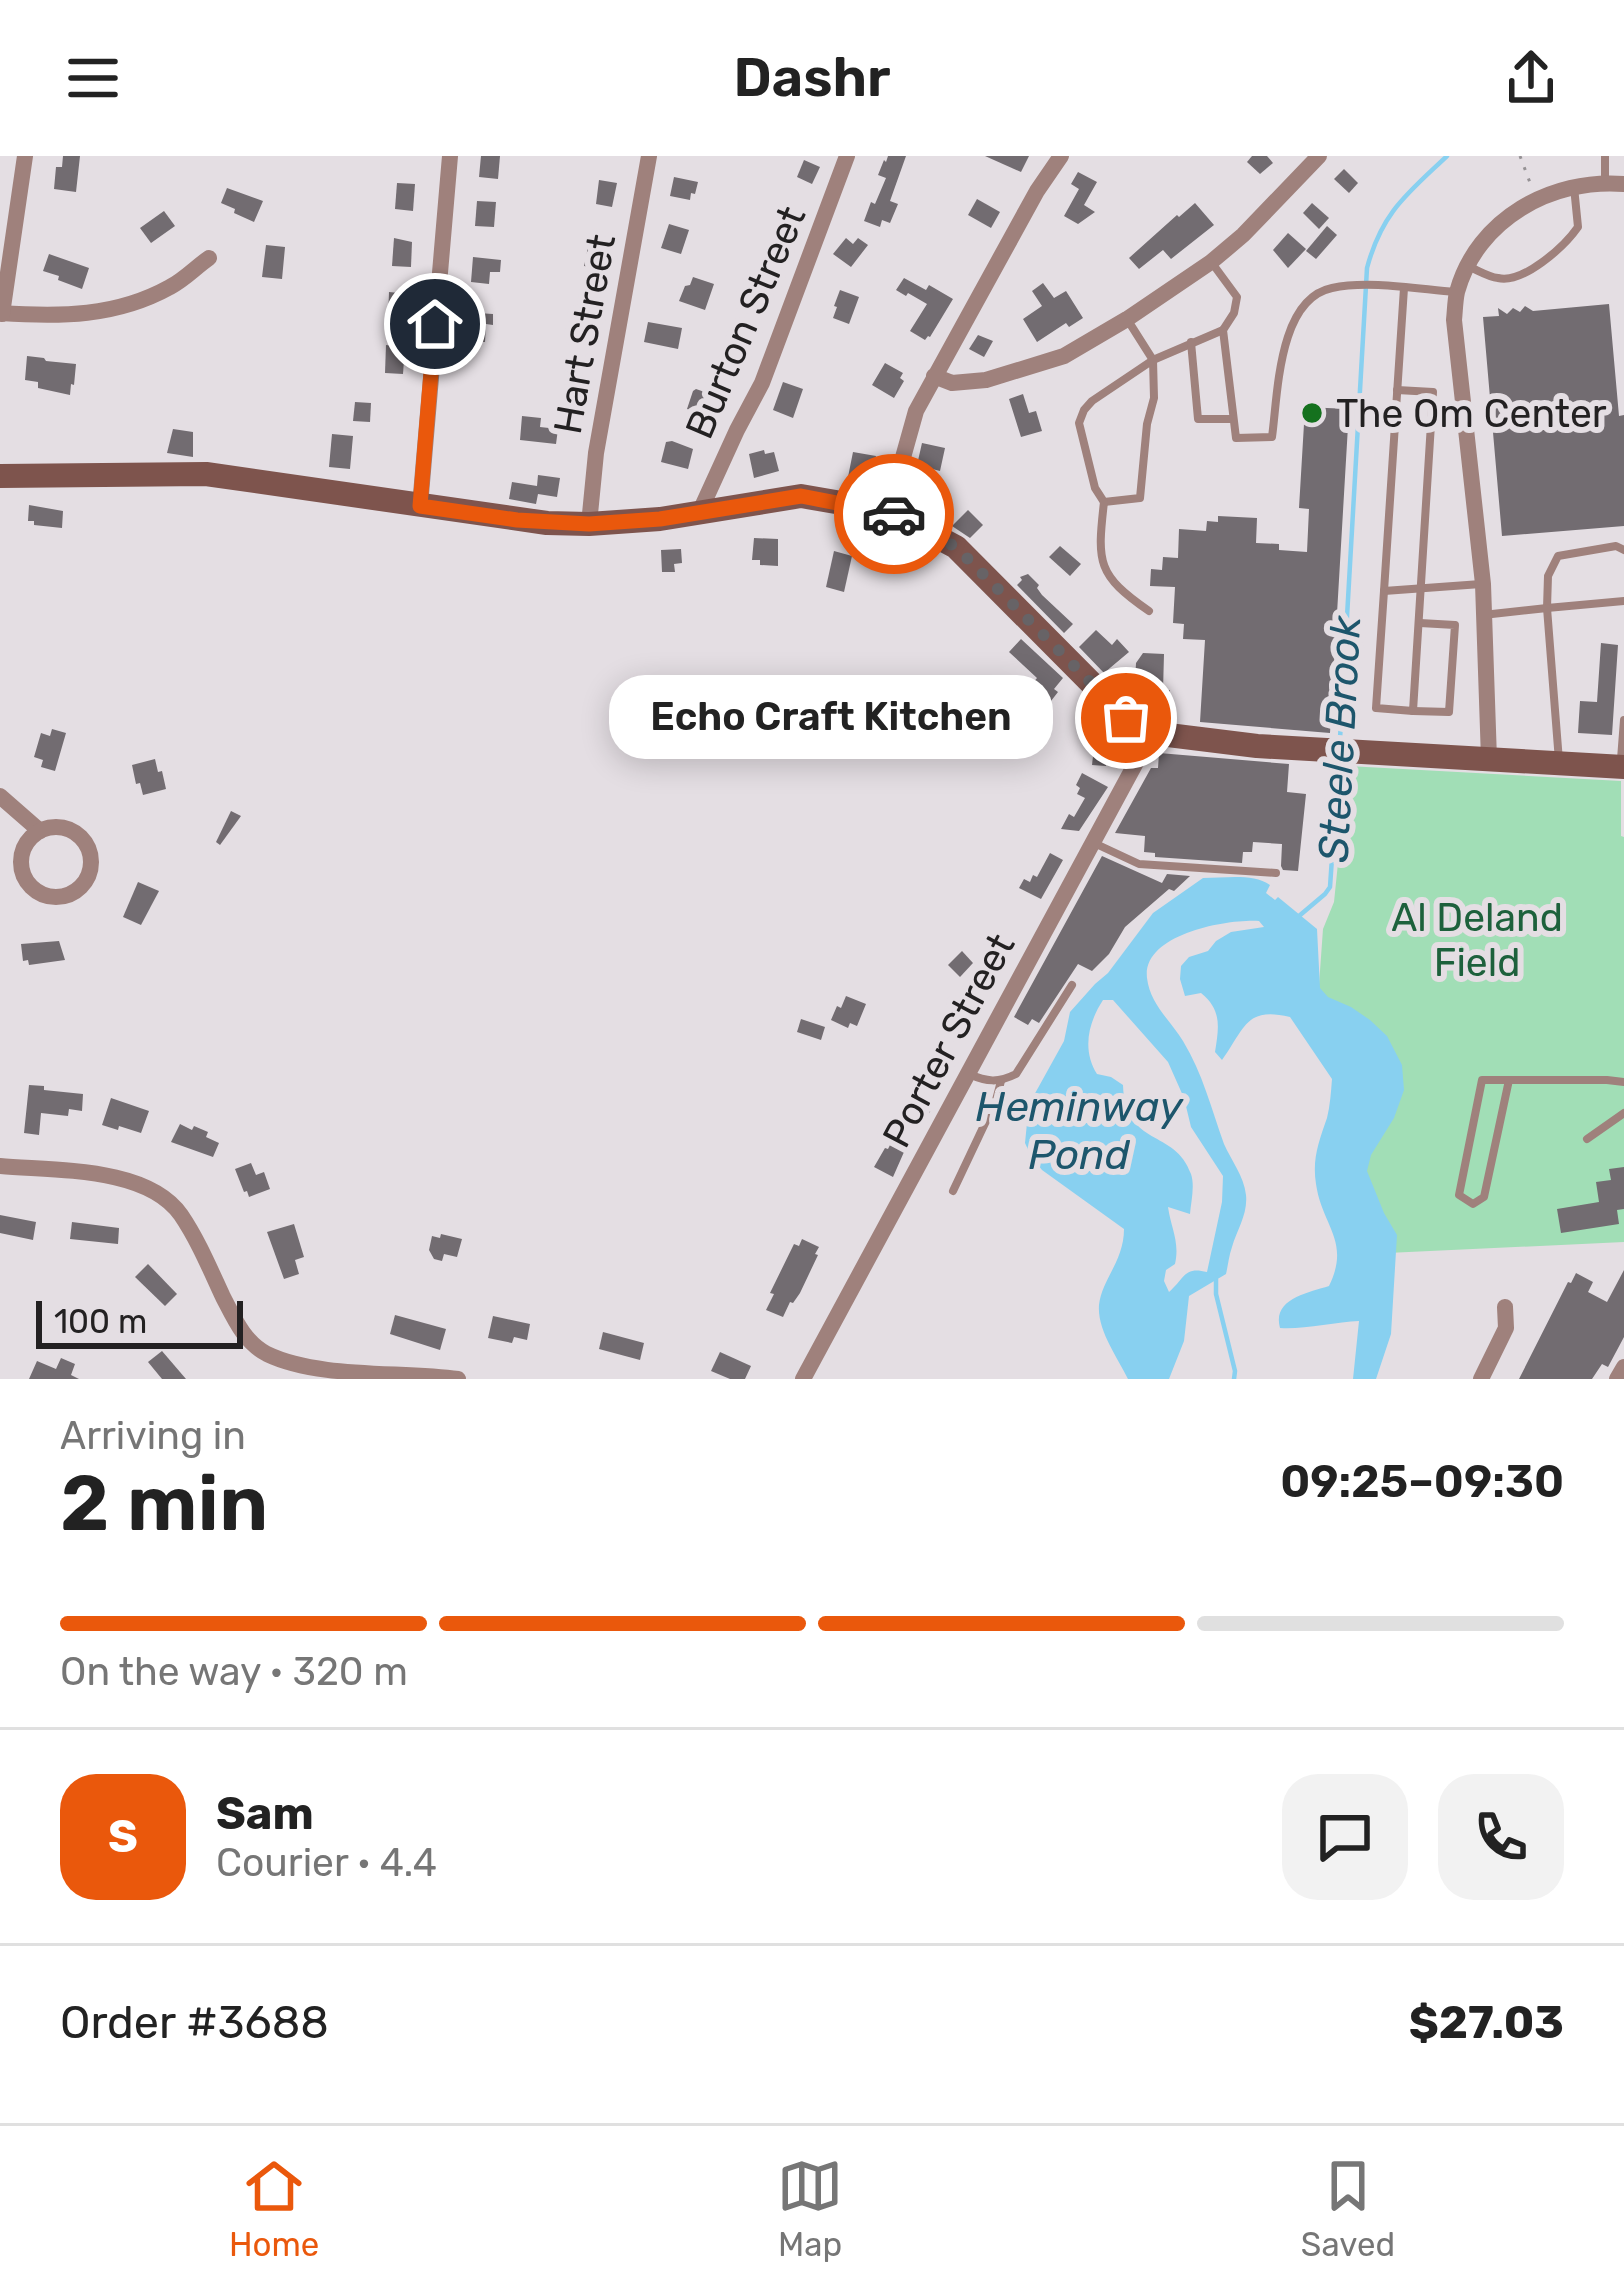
<!DOCTYPE html>
<html lang="en">
<head>
<meta charset="utf-8">
<style>
  body { margin:0; font-family:Rubik,sans-serif; background:#f2f2f2; color:#222; height:100vh; display:flex; flex-direction:column; font-size:45px; white-space:nowrap }
  * { box-sizing:border-box; margin:0 }
  p { font-size:39px; color:#767676 }
  .icon { flex:none; width:66px; height:66px; fill:none; stroke:currentColor; stroke-width:2; stroke-linecap:round; stroke-linejoin:round }
  .map { position:relative; height:1223px; overflow:hidden }
  .drawer { display:flex; flex-direction:column; background:#fff; flex:1 }
  .drawer>* { flex:none }
  .scale { position:absolute; left:36px; bottom:30px; width:207px; box-sizing:border-box; padding-left:12px; border:6px solid #232122; border-top:0; font-size:33px; line-height:42px; white-space:nowrap; color:#232122; -webkit-text-stroke:9px #e4dee3; paint-order:stroke }
  .pin { position:absolute; display:grid; place-items:center; width:102px; height:102px; color:#fff; margin:-51px; border:6px solid #fff; border-radius:50%; box-shadow:0 3px 12px #0007 }
  .courier { position:absolute; display:grid; place-items:center; width:120px; height:120px; margin:-60px; border:9px solid #ea580c; border-radius:50%; background:#fff; color:#222; box-shadow:0 3px 15px #0007 }
  .bubble { position:absolute; height:84px; border-radius:36px; background:#fff; box-shadow:0 6px 30px #0003; font-size:39px; font-weight:600; line-height:84px; text-align:center }
  .head em { font-style:normal; font-weight:600 }
  .head div { display:flex; flex-direction:column-reverse }
  .head { display:flex; align-items:center; justify-content:space-between; height:204px; padding:0 60px }
  h1 { font-size:78px; font-weight:600; line-height:90px }
  .bar { display:grid; grid-template-columns:repeat(4,1fr); gap:18px 12px; align-content:center; height:144px; padding:0 60px }
  .bar i { height:15px; border-radius:9px; background:#e0e0e0 }
  .bar .on { background:#ea580c }
  .bar p { grid-column:span 4 }
  .line { display:flex; align-items:center; gap:30px; padding:0 60px; border-top:3px solid #e0e0e0 }
  .line div { flex:1 }
  .round { display:grid; place-items:center; flex:none; width:126px; height:126px; border-radius:36px; background:#f2f2f2 }
  header { display:flex; justify-content:space-between; align-items:center; height:156px; padding:0 60px; background:#fff; font-size:54px; font-weight:600 }
  .tab-bar { display:flex; justify-content:space-around; align-items:center; height:168px; border-top:3px solid #e0e0e0; background:#fff; font-size:33px; color:#767676 }
  .tab-bar a { display:grid; justify-items:center; gap:6px }
  .tab-bar .on { color:#ea580c }
  .map>svg:first-child { display:block }
  .green { fill:#a1deb6 }
  .water { fill:#88d0f0; fill-rule:evenodd }
  .lines { fill:none; stroke-linecap:round; stroke-linejoin:round }
  .stream { stroke:#88d0f0; stroke-width:4.5 }
  .building { fill:#726c71 }
  .path { stroke:#959194; stroke-width:3; stroke-dasharray:3 9; stroke-linecap:butt }
  .lane { stroke:#9f817c; stroke-width:8 }
  .street { stroke:#9f817c; stroke-width:16 }
  .secondary { stroke:#7e544d; stroke-width:24 }
  .done { stroke:#676366; stroke-width:12; stroke-dasharray:0 21.6 }
  .route { stroke:#ea580c; stroke-width:15 }
  .poi-dot { fill:#15711e; stroke:#e4dee3; stroke-width:4.5 }
  .labels { text-anchor:middle; stroke-width:12; stroke-linejoin:round; paint-order:stroke }
  .street-label { font-size:39px; fill:#232122; stroke:#e4dee3 }
  .poi-label { font-size:39px; fill:#232122; stroke:#e4dee3; text-anchor:start }
  .park-label { font-size:39px; fill:#1d613c; stroke:#e4dee3 }
  .water-label { font-size:42px; font-style:italic; fill:#1d566c; stroke:#e4dee3 }
</style>
</head>
<body>
<header><svg class="icon" aria-label="menu" viewBox="0 0 24 24"><path d="M4 6h16M4 12h16M4 18h16"/></svg>Dashr<svg class="icon" aria-label="share" viewBox="0 0 24 24"><path d="M12 15V3M7 8l5-5 5 5M5 13v7h14v-7"/></svg></header>
<div class="map">
<svg width="1624" height="1223" viewBox="0 0 1624 1223">
  <rect width="100%" height="100%" fill="#e4dee3"/>
  <!-- green -->
  <path class="green" d="M1348,610L1621,625V680L1624,681V1086L1366,1098L1353,972L1318,843L1323,773L1334,746Z"/>
  <!-- water -->
  <path class="water" d="M1203,722C1225,722 1253,717 1270,729L1266,737L1275,744L1278,741L1317,773L1320,832L1328,841L1351,851L1370,864L1387,880L1402,909L1404,934L1394,962L1371,999L1367,1015L1384,1057L1397,1079L1391,1178L1376,1223H1353L1359,1165C1336,1166 1300,1174 1280,1172C1272,1143 1307,1137 1329,1130C1351,1085 1322,1070 1316,1028C1312,1003 1319,985 1327,962C1330,950 1331,936 1332,923L1290,861C1246,850 1245,872 1222,904L1215,896C1219,871 1222,854 1201,837L1185,840L1180,823L1181,810L1189,801L1208,795L1216,785L1231,776L1264,771L1259,765C1227,763 1142,778 1147,822C1150,848 1170,864 1183,885C1203,918 1211,952 1224,988C1231,1004 1244,1020 1246,1039C1248,1058 1237,1074 1232,1091C1229,1099 1228,1110 1226,1118L1189,1140L1184,1185L1169,1223H1128C1118,1202 1097,1174 1099,1149C1102,1123 1124,1105 1124,1073L1042,1014L1031,1000L1025,987L1027,967L1033,941L1064,885L1070,856L1095,828L1108,817L1153,757ZM1103,844H1113L1168,906L1184,942L1191,971L1223,1020L1222,1046L1207,1116C1184,1110 1185,1122 1169,1136L1164,1125L1166,1114L1175,1108C1180,1086 1171,1072 1168,1051L1190,1058C1191,1046 1195,1030 1191,1018C1175,972 1125,992 1123,929L1111,921L1097,918C1082,894 1088,867 1103,844Z"/>
  <g class="lines">
    <!-- stream -->
    <g class="stream">
      <path d="M1340,583L1367,112C1382,56 1407,38 1447,0"/>
      <path d="M1299,760L1325,738L1330,731L1339,600"/>
      <path d="M1216,1123V1138L1235,1215L1234,1223"/>
    </g>
  </g>
  <!-- building -->
  <g class="building">
    <path d="M63,0H80L76,36L54,33L56,11H62Z"/>
    <path d="M481,0H500L498,23L479,21Z"/>
    <path d="M888,0H906L890,45L898,48L890,67L882,64L880,71L864,65L871,46L875,48L886,22L878,19L884,4L886,6Z"/>
    <path d="M985,0H1029L1021,16Z"/>
    <path d="M1252,0H1267L1273,7L1260,18L1247,6Z"/>
    <path d="M804,4L820,11L812,28L797,21Z"/>
    <path d="M1344,13L1358,27L1349,37L1334,23Z"/>
    <path d="M1078,16L1097,26L1084,49L1095,56L1078,68L1064,60L1079,33L1071,28Z"/>
    <path d="M674,21L698,26L695,38L691,37L690,44L670,40Z"/>
    <path d="M599,24L617,27L612,51L596,48Z"/>
    <path d="M397,27L415,28L413,55L395,53Z"/>
    <path d="M227,32L263,45L254,66L234,57L235,53L221,47Z"/>
    <path d="M977,43L1000,56L991,72L968,59Z"/>
    <path d="M477,45L496,46L494,71L475,70Z"/>
    <path d="M1195,47L1214,69L1171,103L1163,94L1139,113L1129,102L1177,59L1179,61Z"/>
    <path d="M1312,47L1329,62L1319,73L1303,57Z"/>
    <path d="M784,51L801,58L792,79L775,72Z"/>
    <path d="M164,55L175,70L151,87L140,72Z"/>
    <path d="M669,68L689,74L681,98L661,92Z"/>
    <path d="M1327,70L1337,79L1316,103L1306,95Z"/>
    <path d="M1288,77L1306,93L1288,112L1273,94Z"/>
    <path d="M394,82L412,86L411,111L392,110Z"/>
    <path d="M846,82L853,88L858,82L868,89L851,111L833,98Z"/>
    <path d="M589,87L605,90L601,113L584,110Z"/>
    <path d="M266,89L285,91L282,123L262,121Z"/>
    <path d="M49,98L89,112L82,133L58,124L59,120L43,115Z"/>
    <path d="M473,101L501,104L500,116H490L489,128L471,126Z"/>
    <path d="M752,117L773,125L772,127L777,129L772,140L746,132Z"/>
    <path d="M693,121L714,128L705,154L679,145L685,130L690,129Z"/>
    <path d="M904,122L926,134L929,129L953,143L930,181L928,180L925,184L910,175L927,148L908,137L906,140L896,134Z"/>
    <path d="M1043,127L1054,142L1066,135L1083,162L1069,171L1066,167L1037,186L1023,163L1042,150L1032,135Z"/>
    <path d="M840,134L859,141L849,168L833,162L837,151L834,150Z"/>
    <path d="M389,136L409,138L407,165L388,164Z"/>
    <path d="M1609,148L1619,260L1624,259V370L1502,380L1483,161L1499,160L1498,152L1507,158L1513,152L1520,156L1525,150L1533,155Z"/>
    <path d="M577,154L593,157L589,181L572,178Z"/>
    <path d="M477,157L493,158V169L486,168L485,186L466,185L468,159Z"/>
    <path d="M648,166L682,172L678,193L644,186Z"/>
    <path d="M978,179L993,185L984,201L969,193Z"/>
    <path d="M736,182L751,185L739,217L724,210Z"/>
    <path d="M386,189L405,191L403,218L385,217Z"/>
    <path d="M27,200L44,202L46,205L76,208L74,229L71,228L70,239L38,232V226L25,224Z"/>
    <path d="M885,207L903,217L900,222L904,225L894,242L872,229Z"/>
    <path d="M783,226L803,233L793,262L773,254Z"/>
    <path d="M696,233L716,240L710,260L687,253L693,235Z"/>
    <path d="M1023,238L1029,257L1036,255L1042,275L1021,281L1009,243Z"/>
    <path d="M355,246L371,247L370,266L353,265Z"/>
    <path d="M1305,251L1349,253L1330,577L1200,566L1205,484L1183,483L1184,468L1173,467L1175,431L1150,430L1151,413L1162,414L1163,401L1178,402L1179,373L1206,375L1207,365L1218,366V360L1257,362L1256,387L1279,388V394L1307,396L1309,353L1299,352Z"/>
    <path d="M522,260L541,262L540,271L558,273L556,288L520,284Z"/>
    <path d="M173,273L193,276V301L167,297Z"/>
    <path d="M332,278L353,280L350,313L329,311Z"/>
    <path d="M672,285L693,293L688,313L661,306L666,286Z"/>
    <path d="M922,287L945,292L940,315L917,309Z"/>
    <path d="M764,294L765,298L774,296L779,315L754,322L749,298Z"/>
    <path d="M853,296L876,300L875,306L879,307L872,326L848,321Z"/>
    <path d="M538,319L560,322L557,341L538,338L536,348L509,343L512,326L537,330Z"/>
    <path d="M936,333L951,340L942,358L927,350Z"/>
    <path d="M29,349L63,355L62,372L34,369V365H28Z"/>
    <path d="M968,354L983,369L970,382L952,370Z"/>
    <path d="M754,382L778,383V410L760,409V404H752Z"/>
    <path d="M895,384L908,393L906,396L911,400L904,410L898,406L893,415L874,403L886,385L892,388Z"/>
    <path d="M1060,390L1081,408L1070,420L1049,401Z"/>
    <path d="M681,393L682,407L674,408L675,416H662L661,394Z"/>
    <path d="M834,395L852,400L844,436L826,431Z"/>
    <path d="M1028,418L1039,429L1037,432L1042,439L1073,468L1064,477L1017,429L1022,424L1020,421Z"/>
    <path d="M1096,474L1112,489L1117,483L1129,496L1104,517L1079,491Z"/>
    <path d="M1021,483L1063,522L1054,533L1058,536L1051,545L1032,528L1037,522L1009,496Z"/>
    <path d="M1601,487L1618,489L1612,579L1578,577L1580,545L1597,546Z"/>
    <path d="M1143,497L1164,498L1163,535L1170,534L1167,548H1163V562L1134,546L1136,507Z"/>
    <path d="M1097,566L1110,569L1106,610L1092,609Z"/>
    <path d="M52,573L66,577L55,615L41,611L43,604L34,601L41,577L50,580Z"/>
    <path d="M1159,597L1289,608L1287,636L1306,638L1298,715L1283,714L1281,710L1282,688L1253,686L1252,696H1243L1242,707L1155,701V697L1144,696L1145,680L1115,677L1151,612H1158Z"/>
    <path d="M155,603L158,616L162,615L166,633L143,639L140,627L136,628L132,609Z"/>
    <path d="M1082,617L1108,631L1079,675L1061,673L1069,658L1074,661L1085,642L1077,638L1080,632L1076,629Z"/>
    <path d="M231,655L241,660L220,689L216,686Z"/>
    <path d="M1050,697L1063,704L1041,743L1019,732L1024,723L1030,726L1033,719L1037,721Z"/>
    <path d="M1102,700L1162,727L1167,718L1190,720L1174,735L1169,733L1125,771L1109,798L1092,815L1078,808L1039,867L1032,863L1028,869L1014,861Z"/>
    <path d="M138,726L159,735L141,769L123,761Z"/>
    <path d="M59,785L65,804L29,809L28,804L23,805L21,788Z"/>
    <path d="M962,795L973,807L960,821L948,809Z"/>
    <path d="M964,838L981,848L972,866L954,857Z"/>
    <path d="M846,840L866,848L857,870L850,867L848,872L831,864L837,850L841,852Z"/>
    <path d="M801,863L825,871L821,884L797,876Z"/>
    <path d="M29,929L44,930V934L83,938L82,955L69,953L68,960L41,957L39,979L24,977Z"/>
    <path d="M918,937L935,946L924,967L908,959Z"/>
    <path d="M111,942L149,955L141,977L119,970L118,974L102,969Z"/>
    <path d="M180,968L192,974L194,970L208,976L206,981L219,987L213,1001L171,986Z"/>
    <path d="M890,989L904,996L893,1021L874,1011L885,992L888,993Z"/>
    <path d="M251,1007L256,1019L264,1016L270,1033L249,1041L247,1035L244,1036L235,1013Z"/>
    <path d="M1624,1011V1053L1617,1054L1619,1068L1561,1077L1557,1053L1599,1046L1596,1026L1611,1024L1609,1013Z"/>
    <path d="M0,1059L36,1066L33,1084L0,1077Z"/>
    <path d="M72,1066L119,1072L118,1088L70,1083Z"/>
    <path d="M294,1068L304,1101L295,1104L299,1118L284,1123L267,1076Z"/>
    <path d="M441,1078L462,1083L457,1101L444,1098L442,1105L434,1103L429,1094L432,1080L440,1082Z"/>
    <path d="M802,1083L819,1091L815,1098L818,1099L800,1137L793,1147L790,1146L783,1161L766,1154L774,1138L770,1137L794,1088L799,1090Z"/>
    <path d="M148,1108L177,1138L165,1150L135,1121Z"/>
    <path d="M1624,1114V1181L1608,1211L1602,1208L1592,1223H1519L1568,1126L1571,1127L1576,1117L1593,1126L1588,1136L1607,1146Z"/>
    <path d="M395,1159L446,1173L440,1194L390,1178Z"/>
    <path d="M493,1160L530,1168L527,1184L514,1181L512,1187L488,1182Z"/>
    <path d="M603,1176L644,1187L640,1204L599,1193Z"/>
    <path d="M162,1195L186,1223H162L148,1206Z"/>
    <path d="M720,1196L751,1210L745,1223H730L711,1215Z"/>
    <path d="M61,1202L75,1208L71,1219L79,1223H29L37,1205L56,1213Z"/>
  </g>
  <g class="lines">
    <!-- path -->
    <path class="path" d="M1520,0L1532,32"/>
    <!-- lane -->
    <g class="lane">
      <path d="M1605,26V0"/>
      <path d="M1212,107L1237,141L1234,157L1223,174L1236,282L1272,281C1278,238 1278,143 1332,132C1368,124 1418,133 1455,136"/>
      <path d="M1470,111C1479,115 1489,121 1498,122C1523,128 1564,91 1578,71L1574,31"/>
      <path d="M1404,132L1384,435L1481,428"/>
      <path d="M1127,163L1153,204L1223,174"/>
      <path d="M1191,186L1198,263H1233"/>
      <path d="M1153,204L1154,242L1147,268L1140,342L1104,346L1095,332L1079,267L1084,254L1092,245Z"/>
      <path d="M1104,346C1097,407 1097,419 1149,455"/>
      <path d="M1624,394L1616,390L1558,400L1548,420L1547,452L1624,445"/>
      <path d="M1384,435L1376,552L1413,555L1433,236L1397,234"/>
      <path d="M1483,459L1547,452L1559,605"/>
      <path d="M1413,555L1449,556L1455,469L1420,467"/>
      <path d="M1621,603L1624,564"/>
      <path d="M1094,687L1139,708L1276,717"/>
      <path d="M969,918C987,926 998,927 1016,918L1072,829"/>
      <path d="M1509,924L1484,1041L1473,1048L1459,1039L1482,924H1607L1624,926"/>
      <path d="M1587,983L1624,957"/>
      <path d="M953,1035L996,944L1001,925"/>
    </g>
    <!-- street -->
    <g class="street">
      <path d="M0,157C60,161 116,161 170,131C184,124 196,111 209,102"/>
      <path d="M2,158L25,0"/>
      <path d="M934,220L952,227L986,224L1064,200L1127,163L1211,106L1243,79L1319,0"/>
      <path d="M420,350L450,0"/>
      <path d="M700,355L737,274L762,227L847,0"/>
      <path d="M888,355L916,255L1037,35L1061,0"/>
      <path d="M589,368L596,297L649,0"/>
      <path d="M1489,603L1483,428L1454,164C1455,155 1455,145 1457,136C1477,63 1552,22 1624,28"/>
      <path d="M0,640L40,675"/>
      <circle cx="56" cy="706" r="35"/>
      <path d="M0,1010C54,1015 147,1010 181,1059C198,1084 210,1113 223,1141C234,1162 244,1186 267,1198C319,1223 401,1215 458,1223"/>
      <path d="M803,1223L1152,577"/>
      <path d="M1481,1223L1506,1172L1505,1151"/>
      <path d="M1617,1223L1624,1211"/>
    </g>
    <!-- secondary -->
    <path class="secondary" d="M0,320L206,318L547,367L589,368L660,363L801,340L888,355L956,391L1126,562L1152,577L1257,590L1624,611"/>
  </g>
  <g class="lines">
    <!-- done -->
    <path class="done" d="M894,358L956,391L1126,562"/>
    <!-- route -->
    <path class="route" d="M435,168L420,350L517,364L589,368L660,363L801,340L894,358"/>
  </g>
  <!-- markers -->
  <circle class="poi-dot" cx="1312" cy="257" r="12"/>
  <g class="labels">
    <!-- street labels -->
    <g class="street-label">
      <text transform="translate(745 166) rotate(-67)" y="14">Burton Street</text>
      <text transform="translate(584 178) rotate(-80)" y="14">Hart Street</text>
      <text transform="translate(948 884) rotate(-62)" y="14">Porter Street</text>
    </g>
    <!-- poi labels -->
    <g class="poi-label">
      <text x="1336" y="271">The Om Center</text>
    </g>
    <!-- park labels -->
    <g class="park-label">
      <text x="1477" y="775">Al Deland<tspan x="1477" dy="45">Field</tspan></text>
    </g>
    <!-- water labels -->
    <g class="water-label">
      <text transform="translate(1339 583) rotate(-87)" y="15">Steele Brook</text>
      <text x="1079" y="965">Heminway<tspan x="1079" dy="48">Pond</tspan></text>
    </g>
  </g>
</svg>
<div class="scale">100 m</div>
<div class="pin" style="left:1126px;top:562px;background:#ea580c"><svg class="icon" aria-label="bag" viewBox="0 0 24 24"><path d="M5 8h14l-1 12H6zM9 8a3 3 0 0 1 6 0"/></svg></div>
<div class="pin" style="left:435px;top:168px;background:#1f2937"><svg class="icon" aria-label="home" viewBox="0 0 24 24"><path d="M3 11l9-7 9 7M6 9v11h12V9"/></svg></div>
<div class="courier" style="left:894px;top:358px"><svg class="icon" aria-label="car" viewBox="0 0 24 24"><path d="M5 17H2v-5l4-1 3-4h7l3 4 3 1v5h-3M9 17h6M6 11h13"/><circle cx="7" cy="17" r="2"/><circle cx="17" cy="17" r="2"/></svg></div>
<div class="bubble" style="left:609px;top:519px;width:444px">Echo Craft Kitchen</div>
</div>
<section class="drawer">
<div class="head"><div><h1>2 min</h1><p>Arriving in</p></div><em>09:25–09:30</em></div>
<div class="bar"><i class="on"></i><i class="on"></i><i class="on"></i><i></i><p>On the way · 320 m</p></div>
<div class="line" style="height:216px"><b class="round" style="background:#ea580c;color:#fff">S</b><div><b>Sam</b><p>Courier · 4.4</p></div><a class="round"><svg class="icon" aria-label="chat" viewBox="0 0 24 24"><path d="M4 5h16v11H9l-5 4z"/></svg></a><a class="round"><svg class="icon" aria-label="phone" viewBox="0 0 24 24"><path d="M5 4h4l2 5-3 2q2 4 5 5l2-3 5 2v4C11 20 4 13 5 4z"/></svg></a></div>
<div class="line" style="height:156px"><div>Order #3688</div><b>$27.03</b></div>
</section>
<nav class="tab-bar">
<a class="on"><svg class="icon" aria-label="home" viewBox="0 0 24 24"><path d="M3 11l9-7 9 7M6 9v11h12V9"/></svg>Home</a>
<a><svg class="icon" aria-label="map" viewBox="0 0 24 24"><path d="M3 6l6-2 6 2 6-2v14l-6 2-6-2-6 2zM9 4v14M15 6v14"/></svg>Map</a>
<a><svg class="icon" aria-label="saved" viewBox="0 0 24 24"><path d="M7 4h10v16l-5-4-5 4z"/></svg>Saved</a>
</nav>
</body>
</html>
